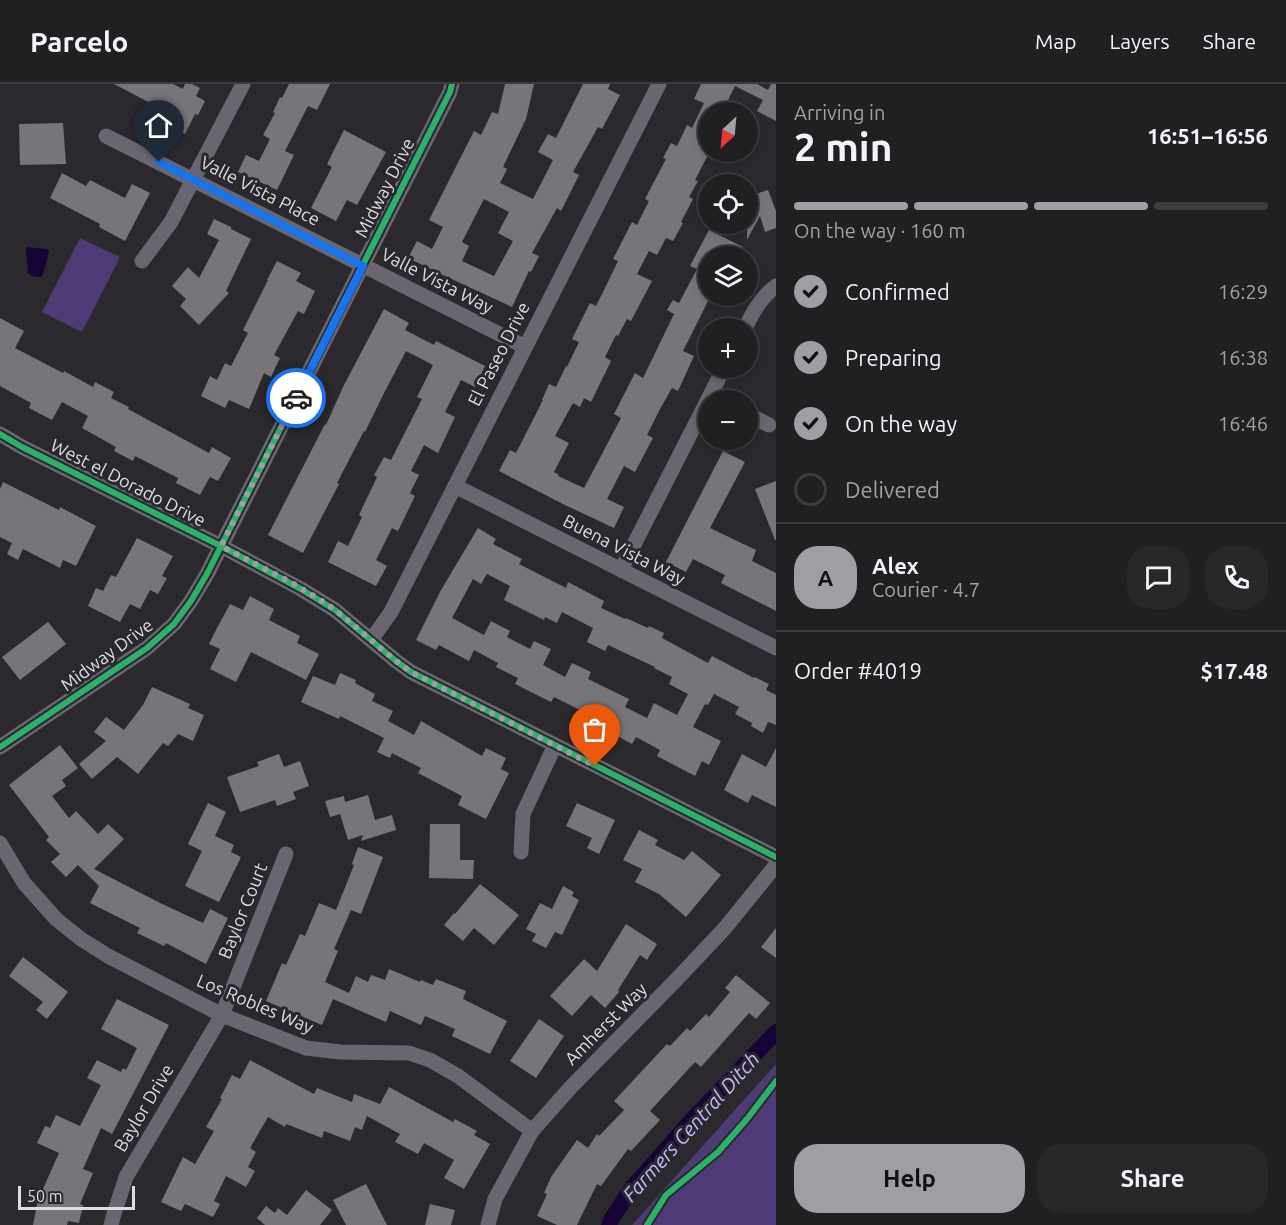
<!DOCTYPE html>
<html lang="en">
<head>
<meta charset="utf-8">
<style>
  body { margin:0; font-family:Ubuntu,sans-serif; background:#28272a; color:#f1f3f6; height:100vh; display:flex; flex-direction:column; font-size:22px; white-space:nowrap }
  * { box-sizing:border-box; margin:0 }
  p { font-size:20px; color:#a2a2a5 }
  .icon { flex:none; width:33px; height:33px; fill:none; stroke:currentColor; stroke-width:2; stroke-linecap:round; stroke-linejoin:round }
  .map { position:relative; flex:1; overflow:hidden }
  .sheet { display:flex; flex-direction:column; background:#201f22; width:510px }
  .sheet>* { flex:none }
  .needle { width:39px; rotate:206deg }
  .tools { position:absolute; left:698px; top:18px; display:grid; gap:12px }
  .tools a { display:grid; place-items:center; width:60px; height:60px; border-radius:50%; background:#201f22; box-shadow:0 3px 9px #0003,0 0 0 2px #3d3d40; font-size:30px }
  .scale { position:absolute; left:18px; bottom:15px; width:117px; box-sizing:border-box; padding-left:6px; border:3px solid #dedde2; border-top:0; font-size:16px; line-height:21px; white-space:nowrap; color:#dedde2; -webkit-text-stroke:4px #2a282f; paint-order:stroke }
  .pin { position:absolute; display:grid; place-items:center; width:51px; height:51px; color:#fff; margin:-62px -26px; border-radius:50% 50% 50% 0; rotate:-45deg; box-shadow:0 0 6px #0007 }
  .pin .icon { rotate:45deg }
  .courier { position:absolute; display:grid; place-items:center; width:60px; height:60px; margin:-30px; border:4px solid #1a73e8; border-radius:50%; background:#fff; color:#222; box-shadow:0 2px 8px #0007 }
  .overview em { font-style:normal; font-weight:700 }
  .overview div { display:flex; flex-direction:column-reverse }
  .overview { display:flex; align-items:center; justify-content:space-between; height:102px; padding:0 18px }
  h1 { font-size:39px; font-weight:700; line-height:45px }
  .bar { display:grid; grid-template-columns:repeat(4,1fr); gap:9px 6px; align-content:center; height:72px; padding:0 18px }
  .bar i { height:8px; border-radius:4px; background:#3d3d40 }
  .bar .active { background:#9f9ea3 }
  .bar p { grid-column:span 4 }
  .line { display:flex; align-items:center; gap:15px; padding:0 18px; border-top:2px solid #3d3d40 }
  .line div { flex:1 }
  .round { display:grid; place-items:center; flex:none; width:63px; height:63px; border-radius:24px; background:#28272a }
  ol { padding:0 18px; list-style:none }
  li { display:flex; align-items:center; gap:18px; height:66px }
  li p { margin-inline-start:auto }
  li .icon { padding:6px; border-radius:50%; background:#9f9ea3; color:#111; stroke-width:4 }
  li:last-child { color:#a2a2a5 }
  li i { width:33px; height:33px; border:3px solid #3d3d40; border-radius:50% }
  .cta { display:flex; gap:12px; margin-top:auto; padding:12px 18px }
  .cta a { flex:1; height:69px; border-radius:24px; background:#9f9ea3; color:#111; font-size:24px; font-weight:700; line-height:69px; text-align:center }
  .cta a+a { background:#28272a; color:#f1f3f6 }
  header { display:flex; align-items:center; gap:36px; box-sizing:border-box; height:84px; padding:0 30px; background:#201f22; border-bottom:2px solid #3d3d40 }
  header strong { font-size:28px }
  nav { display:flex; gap:33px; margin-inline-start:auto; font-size:21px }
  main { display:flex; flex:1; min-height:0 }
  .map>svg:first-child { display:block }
  .green { fill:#4e3b76 }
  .water { fill:#180434 }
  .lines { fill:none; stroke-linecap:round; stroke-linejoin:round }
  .canal { stroke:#180434; stroke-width:16 }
  .building { fill:#777579; fill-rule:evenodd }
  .minor { stroke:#696671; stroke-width:15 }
  .cycleway-casing { stroke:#2a282f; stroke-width:10 }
  .cycleway { stroke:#2db169; stroke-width:6 }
  .done { stroke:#9f9ea3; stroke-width:6; stroke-dasharray:0 10.8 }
  .route { stroke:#1a73e8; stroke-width:8 }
  .labels { text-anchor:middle; stroke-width:6; stroke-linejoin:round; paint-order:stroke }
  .street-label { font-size:18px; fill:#dedde2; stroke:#2a282f }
  .water-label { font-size:20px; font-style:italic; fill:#c9b8fa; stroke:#2a282f }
</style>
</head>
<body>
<header>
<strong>Parcelo</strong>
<nav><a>Map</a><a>Layers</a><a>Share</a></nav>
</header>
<main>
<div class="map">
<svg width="776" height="1141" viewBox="0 0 776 1141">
  <rect width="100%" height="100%" fill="#2b292e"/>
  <!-- green -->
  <g class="green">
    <path d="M80,154L120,173L82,248L42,228Z"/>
    <path d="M776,980V1141H632Z"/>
  </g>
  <!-- water -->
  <path class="water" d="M27,163L47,165L49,168L43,191L40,193L31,192L28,189L26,166Z"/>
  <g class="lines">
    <!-- canal -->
    <path class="canal" d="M609,1141L611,1136L631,1105L690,1038L776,948"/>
  </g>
  <!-- building -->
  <g class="building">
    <path d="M114,0H173L183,5L185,0H192L200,4L196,12L205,17L198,31L195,30L185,50L167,42L173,31Z"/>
    <path d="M289,0H330L317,26L308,22L285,67L294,71L277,106L238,88L246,71L259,77L270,55L263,51L275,29L273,28L280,13L282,14Z"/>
    <path d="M505,0H534L526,35L503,83L507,85L500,99L533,115L553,76L538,68L548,50L556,54L583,0H610L608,5L620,11L602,45L598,43L573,88L579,91L561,127L557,124L532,169L539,172L531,188L529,187L512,223L445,192L408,174L417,157L432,165L443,143L429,136L474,47L481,51L492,28L498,30ZM484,115L509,128L498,149L513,157L494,192L462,177L469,162L462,158Z"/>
    <path d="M701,0H757L768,6L771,0H776V37L757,27L763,16L735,2L722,28H708V71L695,96L698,97L689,113L693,115L681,138L683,139L673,157L666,154L657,171L649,167L637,190L652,197L631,237L627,235L618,252L616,251L605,273L611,277L591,318L584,314L580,323L573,319L555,352L569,359L554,388L559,391L558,392L584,404L621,334L614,330L635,289L643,294L674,230L667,226L673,216L679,219L697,185L690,182L709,146L743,163L738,172H708V217L683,267L694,272L678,307L672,304L660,325L647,351L653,354L635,388L624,382L607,415L624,423L614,444L563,420L499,387L510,366L516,369L543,316H542L549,300L556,303L566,282L567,283L579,258L572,255L590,219L596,222L606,202L618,177L613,175L632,138L637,141L649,117L645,115L666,75L663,74L671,59L677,62L687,41L692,44L704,19L694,15Z"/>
    <path d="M63,39L66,80L20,81L19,40Z"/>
    <path d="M344,46L386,68L357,121L347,116L336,137L311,124L332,83L327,80Z"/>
    <path d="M62,89L86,102L90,96L125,114L132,100L150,109L125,157L99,143L100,140L50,114Z"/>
    <path d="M768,106L776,127V144L765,148L760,132L747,156V113Z"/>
    <path d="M214,135L231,143V145L251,155L226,207L229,209L199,241L180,222L186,215L172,202L188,183L199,194L219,156L207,150Z"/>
    <path d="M277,177L301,189L296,197L315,207L304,230L298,227L274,271L280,274L271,293L264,289L249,325L229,316L225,324L201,312L210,292L217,296L225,279L231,282L248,249L243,246L268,196H267Z"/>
    <path d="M384,225L409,239L405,246L434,261L436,257L485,282L475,303L461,296L445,328L455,333L438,369L424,361L411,387L419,391L410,409L415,412L398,447L392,444L376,476L387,482L376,502L328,478L338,457L348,462L362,433L359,431L377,393L374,391L384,373L391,376L422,315L417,313L433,281L406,267L382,313L365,348L364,347L337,399L339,400L303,469L268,451L325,340L326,341L343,303Z"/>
    <path d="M0,234L24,247L15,264L63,289L64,287L93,303L95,298L114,308L111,314L129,323L128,325L209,369L212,363L231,374L218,397L210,393L200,411L176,399L178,394L135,372L133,377L114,367L116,363L82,344L88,332L62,318L52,336L29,324L31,319L0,302Z"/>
    <path d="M723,367L745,378L710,444L756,466L752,477L776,489V527L721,499L725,491L693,475L686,488L666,478Z"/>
    <path d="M776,397V456H775L755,405Z"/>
    <path d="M3,398L59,426L60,423L96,442L76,482L63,476L60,484L23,465L18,476L7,470L12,459L0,453V405Z"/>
    <path d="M478,444L496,455L493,460L522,475L519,480L566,504L568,498L604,517L601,524L625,535L626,534L648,544L649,542L664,549L662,554L708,579L712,572L754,594L755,593L769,600L766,606L776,611V641L768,638L763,649L751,642L752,639L735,630L739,623L714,610L708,621L705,620L693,643L721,657L709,681L702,677L695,692L657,672L660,666L636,653L632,660L597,641L599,636L574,623L554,613L551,618L515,600L518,594L496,583L498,579L474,566L469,577L439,561L436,566L416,556L441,506ZM487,490L510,502L504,516L544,536L545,533L557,539L562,528L593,544L587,558L605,567L608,561L655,583L654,584L672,593L669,600L688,610L677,631L654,619L647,634L625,623L629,615L588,595L591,588L572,579L565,593L543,581L551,565L534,557L530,565L507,553L510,547L491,537L484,551L452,534L473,495L481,500Z"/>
    <path d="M137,454L173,472L162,492L167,494L158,510L150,506L140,525L130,520L120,538L88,522L96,504L103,507L111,491L116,493Z"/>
    <path d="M250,512L274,525L269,536L300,552L297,559L319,570L306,596L251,568L236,598L210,585L220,565L209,560L217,544L230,520L243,526Z"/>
    <path d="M48,538L66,560L20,596L2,573Z"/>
    <path d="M340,589L356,596L355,599L375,610L372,617L393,627L388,637L414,651L421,637L482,672L486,664L506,674L501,685L509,689L486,735L458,721L462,712L418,689L421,684L392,669L390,674L377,668L384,654L340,632L339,635L301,618L313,592L335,601Z"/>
    <path d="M152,603L190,620L188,624L204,631L193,657L178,650L168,662L163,659L138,690L117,673L92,695L79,680L106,657L94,648L106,633L124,646L143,621Z"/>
    <path d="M60,661L78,684L62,696L66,702L52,712L69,734L76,727L98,750L108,740L124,755L94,785L160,819L203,839L210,825L228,834L206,880L166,859L164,862L137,849L140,844L90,819L99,802L78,781L66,793L51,778L60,770L46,756L49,753L9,701Z"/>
    <path d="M776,664V723L752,711L748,719L724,706L742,670L766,683Z"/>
    <path d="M279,670L284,683L300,677L309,702L293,708L296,715L277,722L275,716L240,728L227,693L259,682L257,678Z"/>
    <path d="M368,711L375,736L392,731L396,746L361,757L363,751L348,756L340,730L330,733L325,717L344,712L345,718Z"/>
    <path d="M208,719L226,728L215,752L234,761L231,768L241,773L219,818L185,802L202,767L188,760Z"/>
    <path d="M577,719L615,736L599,770L587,764L592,754L566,742Z"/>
    <path d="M430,740H460V776H474L473,795L429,794Z"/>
    <path d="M639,746L658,756L655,761L684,776L692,767L721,791L686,833L659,810L635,798L642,785L623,776Z"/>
    <path d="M358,763L383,773L361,830L351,826L334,865L338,867L325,898L349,909L356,892L368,898L371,891L385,896L389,885L420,898L421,896L433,901L436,895L466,907L463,915L507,937L490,970L452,952L455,945L425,932L421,941L390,927L386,938L333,915L322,941L266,917L282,879L286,881L300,850L305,852L319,819L336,826L354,781L352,780Z"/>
    <path d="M480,800L519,831L494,861L474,844L463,857L444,841L454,829L455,830Z"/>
    <path d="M563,802L574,808L572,812L579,816L562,851L555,848L546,864L532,857L536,850L526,845L540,819L552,825Z"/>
    <path d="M626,840L657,860L647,876L640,871L618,906L619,908L605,924L591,911L572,932L550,912L584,875L597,887Z"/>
    <path d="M776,844V874L761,863Z"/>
    <path d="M23,873L68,908L47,935L36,926L43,918L9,892Z"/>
    <path d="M736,891L770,919L756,935L749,929L701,983L695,978L650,1027L660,1036L631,1067L628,1065L601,1102L597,1100L577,1141H557L537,1132L547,1110L544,1109L551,1093L577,1056L588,1064L597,1050L599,1052L624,1026L614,1017L667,960L670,962L687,944L690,947L706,930L709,933L730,908L725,904Z"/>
    <path d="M117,915L169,941L112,1050L101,1044L83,1085L93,1089L80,1120L83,1121L79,1139L68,1137L67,1141H33L38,1116L59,1069L37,1059L45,1042L50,1044L56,1031L80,1042L101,1001L87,994L97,976L121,988L123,984L126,986L137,964L101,945Z"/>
    <path d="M539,935L564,952L536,994L510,977Z"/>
    <path d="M250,976L314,1010L317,1004L352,1018L354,1010L380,1020L389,1003L453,1038L455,1035L477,1047L474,1051L490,1060L464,1105L444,1094L454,1076L424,1059L418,1070L395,1058L400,1050L367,1032L362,1046L355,1043L350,1057L324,1047L322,1054L286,1040L285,1043L268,1033L250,1064L256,1068L248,1083L255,1087L246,1103L226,1092L214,1117L220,1120L213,1133L185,1120L181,1127L161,1118L183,1073L195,1080L214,1047L206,1043L222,1015L220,1014L232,991L240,995Z"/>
    <path d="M366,1100L387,1141H346L333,1116Z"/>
    <path d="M306,1106L332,1126L320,1141H265L257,1134L266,1122L275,1129L278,1124L287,1131Z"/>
    <path d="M430,1120L455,1126L451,1141H425Z"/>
  </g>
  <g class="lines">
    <!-- minor -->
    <g class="minor">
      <path d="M106,52L525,263"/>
      <path d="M142,177L171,138L243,0"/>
      <path d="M745,244C753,228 761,213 776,202"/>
      <path d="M747,330L769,341"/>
      <path d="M0,350L22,363L221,462L301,505L335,526L396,577L411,588L776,773"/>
      <path d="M455,402L776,564"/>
      <path d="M621,486L724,284"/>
      <path d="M371,556L391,528L659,0"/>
      <path d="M0,663L147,564L174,540L191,517L207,490L450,8L452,0"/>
      <path d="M0,759L24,799L56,835L81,855L108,872L222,931L306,964L340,968L409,969L430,976L458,992L532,1047"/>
      <path d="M521,768L523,730L555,661"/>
      <path d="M111,1141L114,1130L126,1093L222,931L286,770"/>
      <path d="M488,1141L495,1115L532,1047L571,1003L676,896L725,844L776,781"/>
    </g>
    <defs>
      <g id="cycleway">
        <path d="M0,350L22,363L221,462L301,505L335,526L396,577L411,588L776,773"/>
        <path d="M0,663L147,564L174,540L191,517L207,490L450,8L452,0"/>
        <path d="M647,1141L666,1111L718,1068L747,1035L776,997"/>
      </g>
    </defs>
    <!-- cycleway casing -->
    <use href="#cycleway" class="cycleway-casing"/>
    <!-- cycleway -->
    <use href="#cycleway" class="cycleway"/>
  </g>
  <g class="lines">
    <!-- done -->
    <path class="done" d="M296,314L221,462C259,482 300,501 335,526C361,546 384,569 411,588L595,682"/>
    <!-- route -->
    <path class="route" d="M159,78L363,182L296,314"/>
  </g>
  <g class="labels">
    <!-- street labels -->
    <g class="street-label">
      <text transform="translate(385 104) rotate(-63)" y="6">Midway Drive</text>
      <text transform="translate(260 107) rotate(27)" y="6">Valle Vista Place</text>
      <text transform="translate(437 197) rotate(27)" y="6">Valle Vista Way</text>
      <text transform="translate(499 270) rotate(-63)" y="6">El Paseo Drive</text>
      <text transform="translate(128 399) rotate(27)" y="6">West el Dorado Drive</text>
      <text transform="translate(624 466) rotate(27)" y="6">Buena Vista Way</text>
      <text transform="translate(107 571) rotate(-36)" y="6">Midway Drive</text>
      <text transform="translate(243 827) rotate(-68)" y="6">Baylor Court</text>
      <text transform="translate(255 920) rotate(23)" y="6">Los Robles Way</text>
      <text transform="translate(606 940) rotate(-45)" y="6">Amherst Way</text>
      <text transform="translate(144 1024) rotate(-59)" y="6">Baylor Drive</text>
    </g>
    <!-- water labels -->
    <g class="water-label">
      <text transform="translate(691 1043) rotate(-48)" y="7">Farmers Central Ditch</text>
    </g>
  </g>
</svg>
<div class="tools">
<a><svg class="needle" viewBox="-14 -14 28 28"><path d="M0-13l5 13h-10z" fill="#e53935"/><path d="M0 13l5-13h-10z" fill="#a2a2a5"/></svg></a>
<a><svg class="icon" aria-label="locate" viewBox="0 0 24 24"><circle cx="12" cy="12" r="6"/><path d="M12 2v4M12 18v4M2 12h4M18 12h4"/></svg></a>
<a><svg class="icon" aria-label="layers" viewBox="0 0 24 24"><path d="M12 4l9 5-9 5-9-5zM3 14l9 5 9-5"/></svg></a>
<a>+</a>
<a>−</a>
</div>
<div class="scale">50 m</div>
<div class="pin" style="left:595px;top:682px;background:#ea580c"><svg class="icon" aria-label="bag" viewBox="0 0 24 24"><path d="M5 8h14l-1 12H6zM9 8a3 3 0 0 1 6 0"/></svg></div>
<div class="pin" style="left:159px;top:78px;background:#1f2937"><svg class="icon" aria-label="home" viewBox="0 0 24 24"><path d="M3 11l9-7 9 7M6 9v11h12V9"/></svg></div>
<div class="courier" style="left:296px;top:314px"><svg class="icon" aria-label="car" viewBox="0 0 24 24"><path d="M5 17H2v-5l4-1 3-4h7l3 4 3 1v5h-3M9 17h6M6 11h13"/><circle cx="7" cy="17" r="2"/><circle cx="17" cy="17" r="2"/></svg></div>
</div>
<section class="sheet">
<div class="overview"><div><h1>2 min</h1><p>Arriving in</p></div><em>16:51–16:56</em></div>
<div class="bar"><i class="active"></i><i class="active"></i><i class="active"></i><i></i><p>On the way · 160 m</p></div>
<ol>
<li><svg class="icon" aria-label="check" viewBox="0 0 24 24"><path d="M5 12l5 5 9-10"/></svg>Confirmed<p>16:29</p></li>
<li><svg class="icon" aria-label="check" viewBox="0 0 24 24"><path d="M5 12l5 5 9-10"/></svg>Preparing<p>16:38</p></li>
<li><svg class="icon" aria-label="check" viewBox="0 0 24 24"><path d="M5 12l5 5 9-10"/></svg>On the way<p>16:46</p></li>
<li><i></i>Delivered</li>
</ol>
<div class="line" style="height:108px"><b class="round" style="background:#9f9ea3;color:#111">A</b><div><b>Alex</b><p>Courier · 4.7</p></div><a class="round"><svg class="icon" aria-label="chat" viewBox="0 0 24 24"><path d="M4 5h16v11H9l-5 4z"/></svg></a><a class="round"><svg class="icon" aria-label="phone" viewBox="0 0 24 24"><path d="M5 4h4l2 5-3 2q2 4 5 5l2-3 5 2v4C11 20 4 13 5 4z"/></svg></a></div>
<div class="line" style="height:78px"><div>Order #4019</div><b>$17.48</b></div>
<div class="cta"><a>Help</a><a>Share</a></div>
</section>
</main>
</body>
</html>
